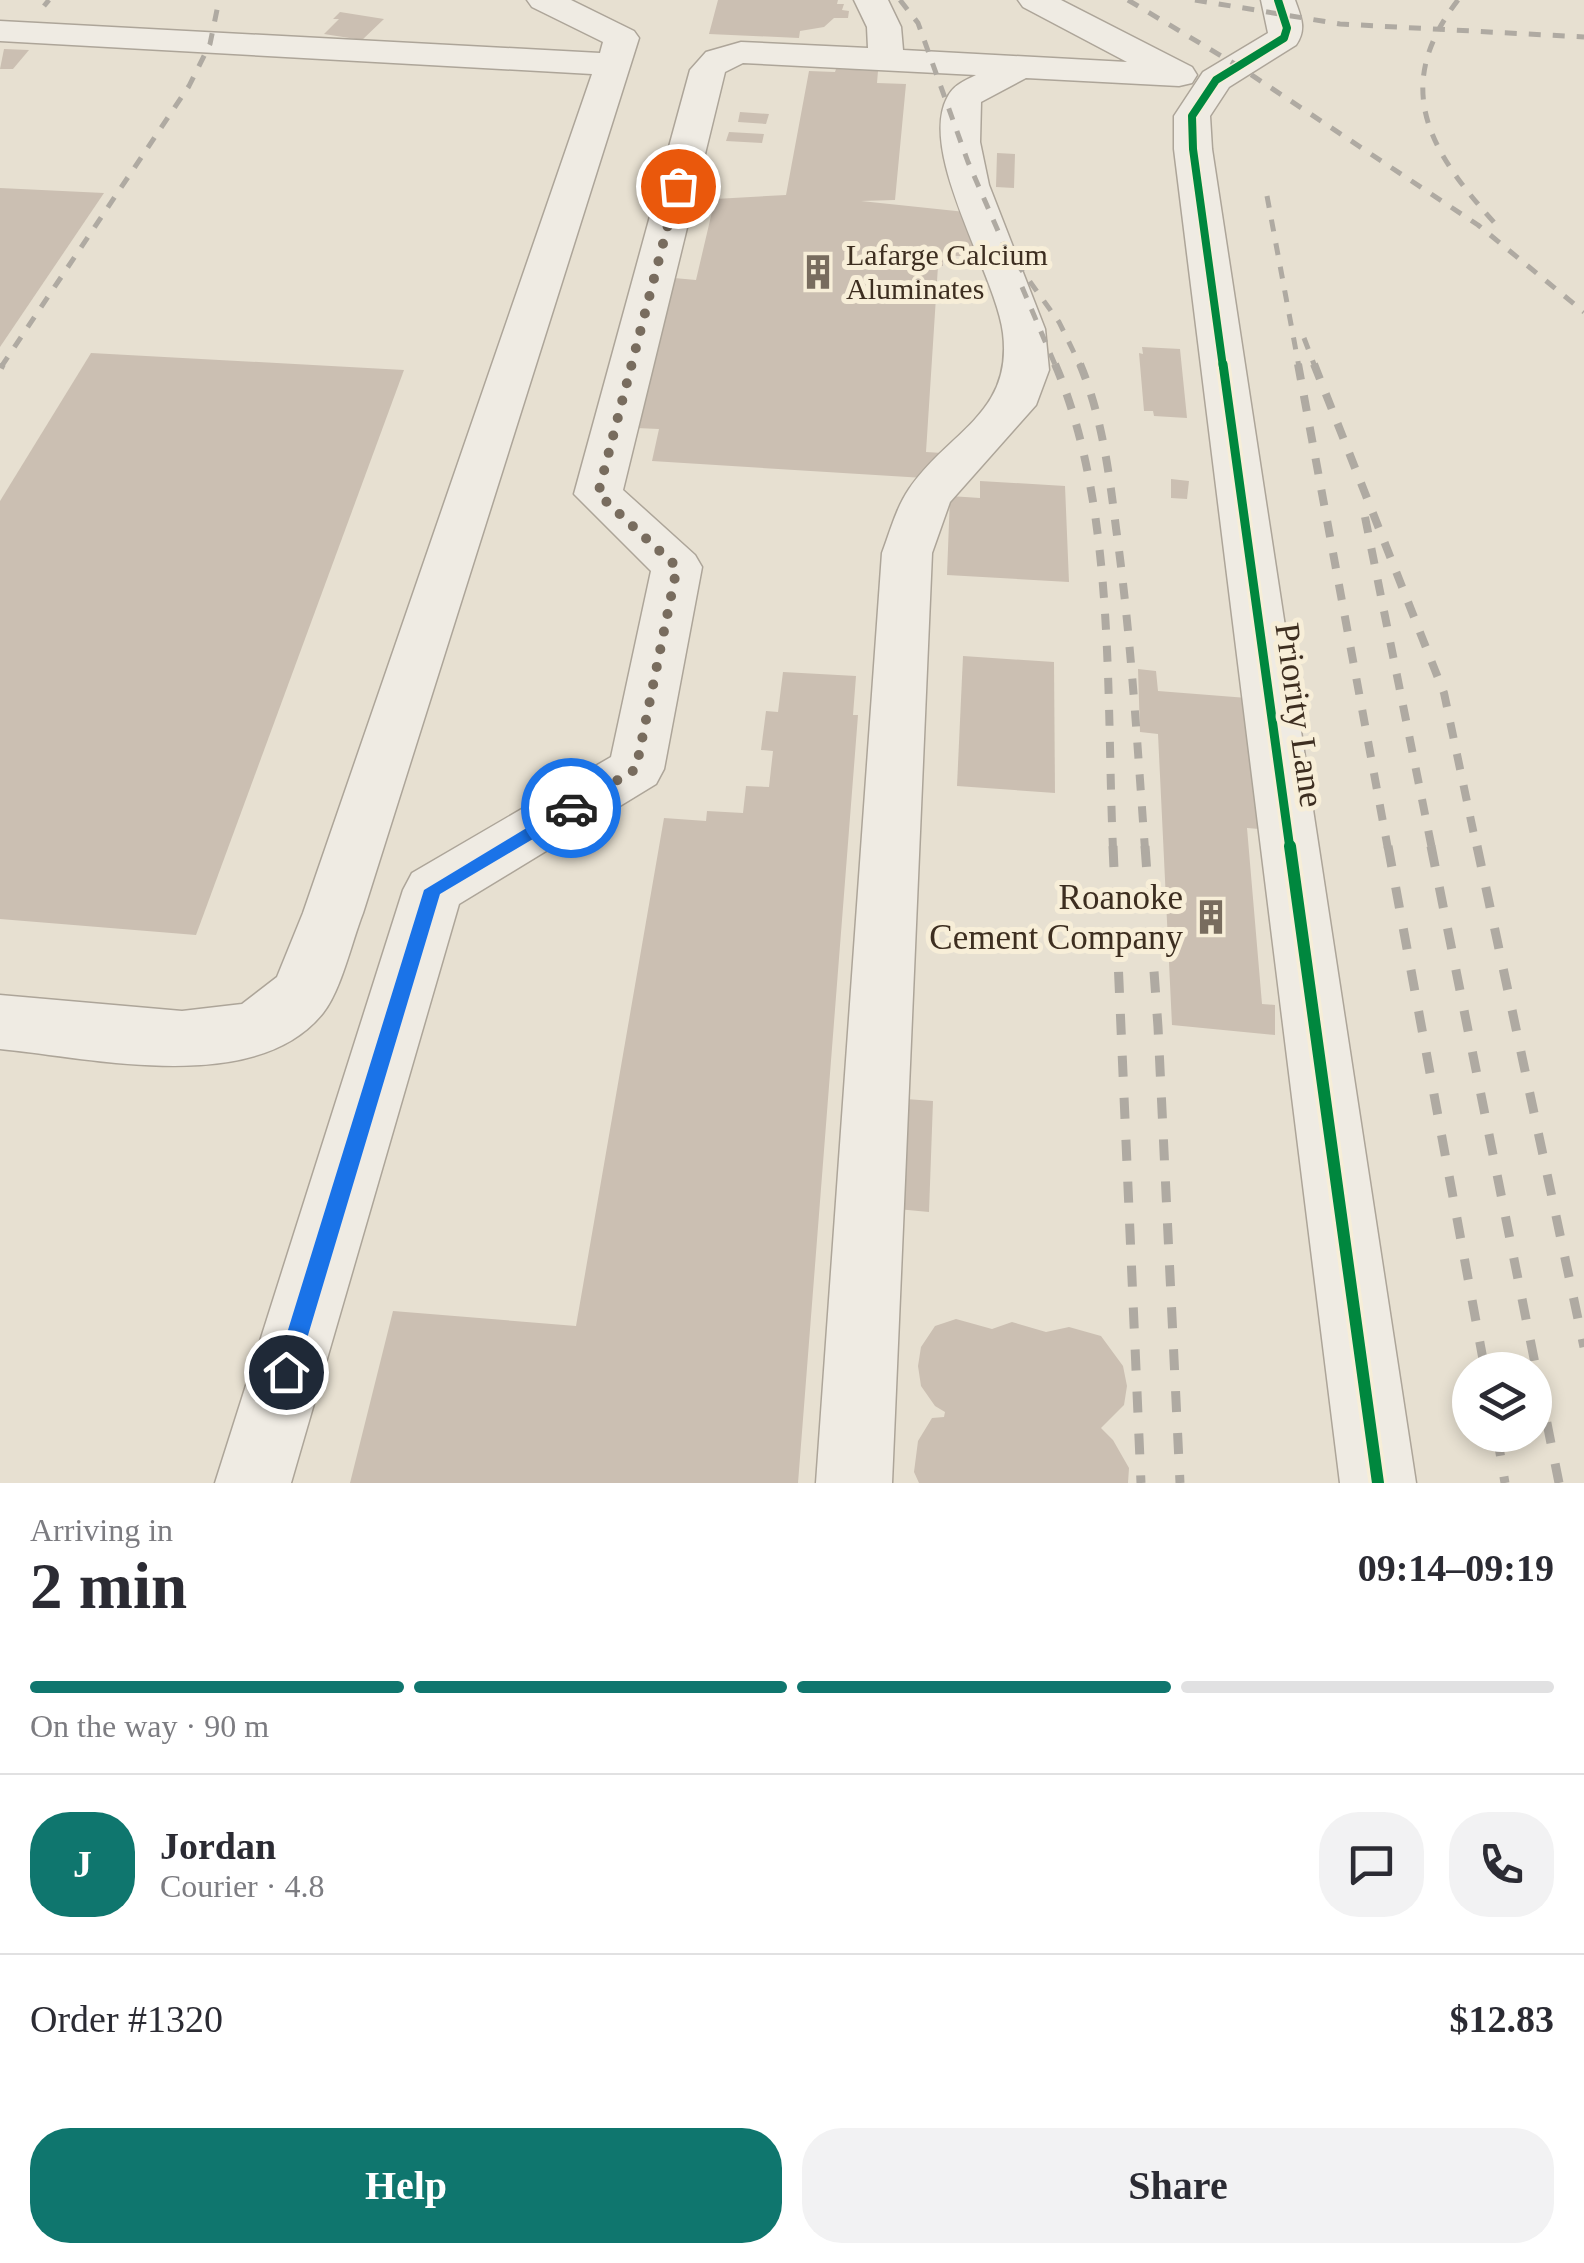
<!DOCTYPE html>
<html lang="en">
<head>
<meta charset="utf-8">
<style>
  body { margin:0; font-family:"Times New Roman",serif; background:#f2f2f3; color:#2b2b33; height:100vh; display:flex; flex-direction:column; font-size:38px; white-space:nowrap }
  * { box-sizing:border-box; margin:0 }
  p { font-size:32px; color:#7c7c81 }
  .icon { flex:none; width:55px; height:55px; fill:none; stroke:currentColor; stroke-width:2; stroke-linecap:round; stroke-linejoin:round }
  .map { position:relative; height:1483px; overflow:hidden }
  .drawer { display:flex; flex-direction:column; background:#fff; flex:1 }
  .drawer>* { flex:none }
  .tools { position:absolute; left:1452px; top:1352px; display:grid; gap:20px }
  .tools a { display:grid; place-items:center; width:100px; height:100px; border-radius:50%; background:#fff; box-shadow:0 5px 15px #0003; font-size:50px }
  .pin { position:absolute; display:grid; place-items:center; width:85px; height:85px; color:#fff; margin:-42px; border:5px solid #fff; border-radius:50%; box-shadow:0 2px 10px #0007 }
  .courier { position:absolute; display:grid; place-items:center; width:100px; height:100px; margin:-50px; border:8px solid #1a73e8; border-radius:50%; background:#fff; color:#222; box-shadow:0 2px 12px #0007 }
  .headline em { font-style:normal; font-weight:700 }
  .headline div { display:flex; flex-direction:column-reverse }
  .headline { display:flex; align-items:center; justify-content:space-between; height:170px; padding:0 30px }
  h1 { font-size:65px; font-weight:700; line-height:75px }
  .bar { display:grid; grid-template-columns:repeat(4,1fr); gap:15px 10px; align-content:center; height:120px; padding:0 30px }
  .bar i { height:12px; border-radius:8px; background:#e1e1e2 }
  .bar .current { background:#0f766e }
  .bar p { grid-column:span 4 }
  .line { display:flex; align-items:center; gap:25px; padding:0 30px; border-top:2px solid #e1e1e2 }
  .line div { flex:1 }
  .round { display:grid; place-items:center; flex:none; width:105px; height:105px; border-radius:40px; background:#f2f2f3 }
  .primary-button { display:flex; gap:20px; margin-top:auto; padding:20px 30px }
  .primary-button a { flex:1; height:115px; border-radius:40px; background:#0f766e; color:#fff; font-size:40px; font-weight:700; line-height:115px; text-align:center }
  .primary-button a+a { background:#f2f2f3; color:#2b2b33 }
  .map>svg:first-child { display:block }
  .building { fill:#cbbfb2 }
  .lines { fill:none; stroke-linecap:round; stroke-linejoin:round }
  .minor-casing { stroke:#ada599; stroke-width:3 }
  .minor { fill:#efebe3; fill-rule:evenodd }
  .rail-far2 { stroke:#afaaa2; stroke-width:5; stroke-dasharray:12 12; stroke-linecap:butt }
  .rail-far1 { stroke:#afaaa2; stroke-width:8; stroke-dasharray:16 16; stroke-linecap:butt }
  .rail { stroke:#afaaa2; stroke-width:9; stroke-dasharray:21 21; stroke-linecap:butt }
  .cycleway-far2-casing { stroke:#f7eed8; stroke-width:11 }
  .cycleway-far1-casing { stroke:#f7eed8; stroke-width:15 }
  .cycleway-casing { stroke:#f7eed8; stroke-width:19 }
  .cycleway-far2 { stroke:#00873e; stroke-width:8 }
  .cycleway-far1 { stroke:#00873e; stroke-width:9 }
  .cycleway { stroke:#00873e; stroke-width:12 }
  .route { fill:#1a73e8 }
  .done { stroke:#786c5e; stroke-width:10; stroke-dasharray:0 18 }
  .labels { text-anchor:middle; stroke-width:10; stroke-linejoin:round; paint-order:stroke }
  .far-poi-label { font-size:30px; fill:#3d2e20; stroke:#f7eed8; text-anchor:start }
  .street-label { font-size:35px; fill:#3d2e20; stroke:#f7eed8 }
  .poi-label { font-size:35px; fill:#3d2e20; stroke:#f7eed8; text-anchor:end }
</style>
</head>
<body>
<div class="map">
<svg width="1584" height="1483" viewBox="0 0 1584 1483">
  <rect width="100%" height="100%" fill="#e7e0d1"/>
  <!-- building -->
  <g class="building">
    <path d="M718,0H838L837,4H844L842,10L849,11L848,18H834L824,27L800,31L799,38L709,34Z"/>
    <path d="M340,12L384,19L362,40L324,34L339,19H333Z"/>
    <path d="M4,49L29,50L13,69H0Z"/>
    <path d="M836,69L878,71L877,83L906,84L895,200L861,201L975,213L973,257L943,255V266H938L926,452L942,453L941,470L924,469V478L652,461L659,429L636,428L674,278L696,280L715,199L786,195L809,71L835,72Z"/>
    <path d="M740,112L769,114L766,124L738,122Z"/>
    <path d="M729,132L764,134L762,143L726,141Z"/>
    <path d="M997,153L1015,154L1014,188L996,187Z"/>
    <path d="M0,188L104,193L0,347Z"/>
    <path d="M1142,347L1180,349L1187,418L1154,416L1153,411H1144L1139,353L1143,354Z"/>
    <path d="M91,353L404,370L196,935L0,919V501Z"/>
    <path d="M1171,479L1189,481L1187,499L1171,498Z"/>
    <path d="M980,481L1065,486L1069,582L947,575L950,496L980,498Z"/>
    <path d="M963,656L1054,662L1055,793L957,786Z"/>
    <path d="M1138,669L1156,671L1158,691L1260,699L1273,830L1247,828L1262,1004L1275,1005V1035L1172,1025L1158,734L1140,732Z"/>
    <path d="M783,672L856,676L853,715H858L798,1483H350L393,1311L576,1326L664,818L706,821L707,811L743,813L746,786L769,787L773,751L761,750L766,711L778,712Z"/>
    <path d="M852,1095L933,1101L929,1212L844,1204Z"/>
    <path d="M956,1319L992,1329L1012,1322L1046,1332L1069,1327L1101,1336L1123,1366L1127,1386L1124,1405L1101,1428L1113,1440L1129,1468L1128,1483H919L914,1472L918,1441L932,1418L944,1417L945,1412L935,1406L921,1386L918,1366L921,1347L935,1326Z"/>
  </g>
  <g class="lines">
    <defs>
      <g id="minor">
        <path d="M527,0H571L634,31L639,38L363,913C352,941 341,991 323,1013C256,1097 93,1058 0,1049V995L182,1011L242,1004L277,977L303,913L592,74L0,41V21L600,53L603,42L532,7Z"/>
        <path d="M854,0H888L901,27L903,50L1127,62L1023,7L1018,0H1061L1192,67L1197,75L1192,83L1179,86L1026,78L981,102L980,142L989,185L1045,329L1049,370L1036,405L950,502L932,553L892,1483H816L882,553C890,532 896,508 909,489C949,431 1013,414 1003,333C996,275 918,154 947,98C953,85 964,81 976,75L743,63L725,72L623,490L695,555L702,567L664,769L656,784L459,904L291,1483H215L403,890L412,873L611,757L651,571L574,494L690,70L706,52L741,42L868,48L867,27Z"/>
        <path d="M1261,0H1295C1301,17 1307,29 1296,45L1229,87L1210,116L1212,149L1416,1483H1340L1174,149V116L1203,72L1268,33Z"/>
      </g>
    </defs>
    <!-- minor casing -->
    <use href="#minor" class="minor-casing"/>
    <!-- minor -->
    <use href="#minor" class="minor"/>
    <!-- rail-far2 -->
    <g class="rail-far2">
      <path d="M900,0L918,23L968,162L1005,247L1059,322L1081,367"/>
      <path d="M1128,0L1238,66L1478,225L1584,312"/>
      <path d="M1195,0L1340,24L1584,37"/>
      <path d="M1458,0C1388,91 1433,156 1501,230"/>
      <path d="M44,6L49,0"/>
      <path d="M1267,196L1299,367"/>
      <path d="M1022,287L1056,367"/>
      <path d="M1304,338L1315,367"/>
      <path d="M1,367L189,86L210,44L219,0"/>
    </g>
    <!-- rail-far1 -->
    <g class="rail-far1">
      <path d="M1055,364C1116,506 1106,695 1113,849"/>
      <path d="M1080,364C1102,417 1109,472 1116,528C1131,635 1137,742 1145,849"/>
      <path d="M1298,364L1388,849"/>
      <path d="M1314,364L1444,693L1477,849"/>
      <path d="M0,368L2,364"/>
      <path d="M1365,517L1432,849"/>
    </g>
    <!-- rail -->
    <g class="rail">
      <path d="M1113,846L1141,1483"/>
      <path d="M1145,846L1158,1027L1180,1483"/>
      <path d="M1388,846L1485,1370"/>
      <path d="M1431,846L1559,1483"/>
      <path d="M1477,846L1584,1347"/>
      <path d="M1497,1435L1505,1483"/>
    </g>
    <defs>
      <path id="cycleway-far2" d="M1223,367L1193,149L1192,116L1216,80L1284,38L1287,28L1278,0"/>
      <path id="cycleway-far1" d="M1223,364L1290,849"/>
      <path id="cycleway" d="M1290,846L1378,1483"/>
    </defs>
    <!-- cycleway-far2 casing -->
    <use href="#cycleway-far2" class="cycleway-far2-casing"/>
    <!-- cycleway-far1 casing -->
    <use href="#cycleway-far1" class="cycleway-far1-casing"/>
    <!-- cycleway casing -->
    <use href="#cycleway" class="cycleway-casing"/>
    <!-- cycleway-far2 -->
    <use href="#cycleway-far2" class="cycleway-far2"/>
    <!-- cycleway-far1 -->
    <use href="#cycleway-far1" class="cycleway-far1"/>
    <!-- cycleway -->
    <use href="#cycleway" class="cycleway"/>
  </g>
  <!-- route -->
  <path class="route" d="M571,801L577,803V813L440,894L297,1372L294,1379L286,1383L279,1379L275,1372L424,890Z"/>
  <g class="lines">
    <!-- done -->
    <path class="done" d="M571,808L636,769L677,567L598,494L678,186"/>
  </g>
  <!-- icons -->
  <defs>
    <symbol id="building-bare" viewBox="-9 -9 18 18"><path d="M-4-6H4V6H1V3H-1V6H-4ZM-2.5-4.3h1.7v1.8h-1.7ZM.8-4.3h1.7v1.8H.8ZM-2.5-1h1.7V.8h-1.7ZM.8-1h1.7V.8H.8Z" fill="#786c5e" stroke="#f7eed8" stroke-width="2.5" paint-order="stroke"/></symbol>
  </defs>
  <g fill-rule="evenodd">
    <use href="#building-bare" x="793" y="247" width="50" height="50"/>
    <use href="#building-bare" x="1186" y="892" width="50" height="50"/>
  </g>
  <g class="labels">
    <!-- far-poi labels -->
    <g class="far-poi-label">
      <text x="846" y="265">Lafarge Calcium<tspan x="846" dy="34">Aluminates</tspan></text>
    </g>
    <!-- street labels -->
    <g class="street-label">
      <text transform="translate(1300 715) rotate(82)" y="12">Priority Lane</text>
    </g>
    <!-- poi labels -->
    <g class="poi-label">
      <text x="1183" y="909">Roanoke<tspan x="1183" dy="40">Cement Company</tspan></text>
    </g>
  </g>
</svg>
<div class="tools">
<a><svg class="icon" aria-label="layers" viewBox="0 0 24 24"><path d="M12 4l9 5-9 5-9-5zM3 14l9 5 9-5"/></svg></a>
</div>
<div class="pin" style="left:678px;top:186px;background:#ea580c"><svg class="icon" aria-label="bag" viewBox="0 0 24 24"><path d="M5 8h14l-1 12H6zM9 8a3 3 0 0 1 6 0"/></svg></div>
<div class="pin" style="left:286px;top:1372px;background:#1f2937"><svg class="icon" aria-label="home" viewBox="0 0 24 24"><path d="M3 11l9-7 9 7M6 9v11h12V9"/></svg></div>
<div class="courier" style="left:571px;top:808px"><svg class="icon" aria-label="car" viewBox="0 0 24 24"><path d="M5 17H2v-5l4-1 3-4h7l3 4 3 1v5h-3M9 17h6M6 11h13"/><circle cx="7" cy="17" r="2"/><circle cx="17" cy="17" r="2"/></svg></div>
</div>
<section class="drawer">
<div class="headline"><div><h1>2 min</h1><p>Arriving in</p></div><em>09:14–09:19</em></div>
<div class="bar"><i class="current"></i><i class="current"></i><i class="current"></i><i></i><p>On the way · 90 m</p></div>
<div class="line" style="height:180px"><b class="round" style="background:#0f766e;color:#fff">J</b><div><b>Jordan</b><p>Courier · 4.8</p></div><a class="round"><svg class="icon" aria-label="chat" viewBox="0 0 24 24"><path d="M4 5h16v11H9l-5 4z"/></svg></a><a class="round"><svg class="icon" aria-label="phone" viewBox="0 0 24 24"><path d="M5 4h4l2 5-3 2q2 4 5 5l2-3 5 2v4C11 20 4 13 5 4z"/></svg></a></div>
<div class="line" style="height:130px"><div>Order #1320</div><b>$12.83</b></div>
<div class="primary-button"><a>Help</a><a>Share</a></div>
</section>
</body>
</html>
